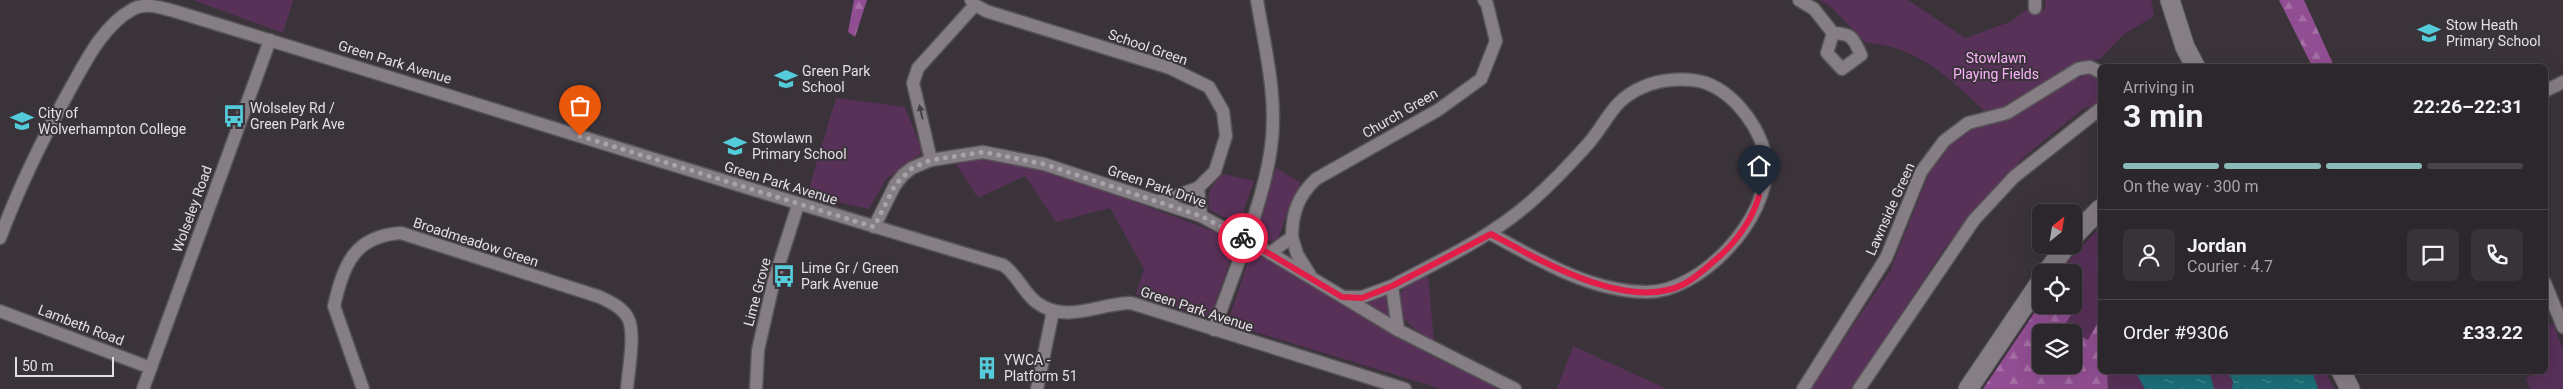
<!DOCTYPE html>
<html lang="en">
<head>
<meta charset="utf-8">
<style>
  body { margin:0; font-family:Roboto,sans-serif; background:#383338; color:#f1f3f6; height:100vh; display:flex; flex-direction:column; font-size:19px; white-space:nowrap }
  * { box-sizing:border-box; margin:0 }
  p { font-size:16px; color:#a6a5a9 }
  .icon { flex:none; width:28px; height:28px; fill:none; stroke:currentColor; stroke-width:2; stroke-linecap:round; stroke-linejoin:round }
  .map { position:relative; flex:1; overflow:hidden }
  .side { position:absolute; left:2098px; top:64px; width:450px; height:310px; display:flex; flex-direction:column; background:#2c272c; border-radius:8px; box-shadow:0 5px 20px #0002,0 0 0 1px #484448 }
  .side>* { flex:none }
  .needle { width:32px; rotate:30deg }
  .controls { position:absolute; left:2032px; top:204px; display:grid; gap:10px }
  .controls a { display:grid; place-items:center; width:50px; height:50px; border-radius:8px; background:#2c272c; box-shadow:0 5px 20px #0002,0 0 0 1px #484448; font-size:25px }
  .scale { position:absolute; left:15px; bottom:12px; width:99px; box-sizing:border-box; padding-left:5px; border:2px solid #e3dfe3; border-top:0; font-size:14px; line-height:18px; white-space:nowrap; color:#e3dfe3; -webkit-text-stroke:4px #3a343a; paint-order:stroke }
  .pin { position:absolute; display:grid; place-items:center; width:42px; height:42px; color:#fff; margin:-51px -21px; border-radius:50% 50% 50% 0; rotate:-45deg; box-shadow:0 0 5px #0007 }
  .pin .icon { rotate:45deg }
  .courier { position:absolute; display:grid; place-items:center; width:50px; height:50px; margin:-25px; border:4px solid #e11d48; border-radius:50%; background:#fff; color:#222; box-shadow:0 1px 6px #0007 }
  .head em { font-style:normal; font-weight:700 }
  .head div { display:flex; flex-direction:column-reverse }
  .head { display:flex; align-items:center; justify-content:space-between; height:85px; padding:0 25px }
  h1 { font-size:32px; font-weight:700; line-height:38px }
  .bar { display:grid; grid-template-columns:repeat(4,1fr); gap:8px 5px; align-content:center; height:60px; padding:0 25px }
  .bar i { height:6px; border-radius:4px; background:#484448 }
  .bar .current { background:#8bbbb9 }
  .bar p { grid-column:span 4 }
  .line { display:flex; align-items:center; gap:12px; padding:0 25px; border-top:1px solid #484448 }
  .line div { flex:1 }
  .round { display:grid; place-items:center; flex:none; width:52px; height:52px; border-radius:8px; background:#383338 }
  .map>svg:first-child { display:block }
  .green { fill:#583159; fill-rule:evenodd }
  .forest { fill:url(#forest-firs); fill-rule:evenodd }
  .water { fill:url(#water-ripples) }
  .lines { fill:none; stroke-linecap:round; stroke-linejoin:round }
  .street-casing { stroke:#575357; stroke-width:15 }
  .secondary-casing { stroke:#575357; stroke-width:21 }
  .street { stroke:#867e85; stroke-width:12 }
  .secondary { stroke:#867e85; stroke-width:19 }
  .oneway { fill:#453f45 }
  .done { stroke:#a8a3a8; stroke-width:5; stroke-dasharray:0 9 }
  .route { stroke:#e11d48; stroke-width:6 }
  .labels { text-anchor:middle; stroke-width:4; stroke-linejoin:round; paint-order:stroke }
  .poi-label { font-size:14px; fill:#e3dfe3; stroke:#3a343a; text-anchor:start }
  .street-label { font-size:14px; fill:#e3dfe3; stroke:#3a343a }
  .park-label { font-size:14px; fill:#fdb3fc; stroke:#3a343a }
</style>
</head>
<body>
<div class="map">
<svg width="2563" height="389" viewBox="0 0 2563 389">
  <defs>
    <pattern id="forest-firs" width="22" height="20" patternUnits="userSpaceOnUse" patternTransform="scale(1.25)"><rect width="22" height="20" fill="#914e92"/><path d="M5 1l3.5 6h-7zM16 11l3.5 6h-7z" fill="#a56fa6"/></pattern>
    <pattern id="water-ripples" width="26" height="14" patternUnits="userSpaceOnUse" patternTransform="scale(1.25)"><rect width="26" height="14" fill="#1b6f78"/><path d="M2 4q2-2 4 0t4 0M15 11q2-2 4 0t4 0" fill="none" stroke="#478a91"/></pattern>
  </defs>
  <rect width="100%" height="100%" fill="#3a343a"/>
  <!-- green -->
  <g class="green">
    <path d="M193,0H293L283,33Z"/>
    <path d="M1820,0H1908L1965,38L2010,22L2026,10H2044L2046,0H2151L2154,16L2123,35L2100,59L2082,62L1988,115C1955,82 1915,44 1866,43L1831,7Z"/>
    <path d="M2089,74L2100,79V104L2083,109L2025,156L1981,203L1944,249L1851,389H1810L1890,271L1930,171L1952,143L1973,126L2029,106L2076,79Z"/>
    <path d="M836,98L905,107L923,152L886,179L869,209L807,195Z"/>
    <path d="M982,158L1048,170L1227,236L1233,242V252L1212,313L1205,317L1136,294L1144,269L1110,208L1056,222L1025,176L978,198L955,163Z"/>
    <path d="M1276,168L1301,183L1292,199L1278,239L1272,242L1263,237L1258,230Z"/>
    <path d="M1223,174L1254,181L1243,212L1233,219L1220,216L1209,209C1207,192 1211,185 1223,174Z"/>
    <path d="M2100,227V371H2325L2334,389H1983L2041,302V305H2074V272H2061L2070,259ZM2041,332H2074V365H2041Z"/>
    <path d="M1256,254L1276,263L1432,356L1501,389H1442L1236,326L1230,315L1248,262Z"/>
    <path d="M1428,274L1434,342C1417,331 1385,312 1404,288C1409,282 1421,278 1428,274Z"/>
    <path d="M1387,293L1390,318L1366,303Z"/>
    <path d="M2553,324L2563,349V389H2530L2526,378L2532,375L2531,371H2545V327Z"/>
    <path d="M1573,346L1667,389H1557Z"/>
  </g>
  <!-- forest -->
  <g class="forest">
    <path d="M854,0H867L855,37L848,32Z"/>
    <path d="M2279,0H2304L2334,66H2312Z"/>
    <path d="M2074,298L2079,302L2064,326L2088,340L2100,318V371H2107L2108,389H1983L2041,303V305H2074ZM2041,332H2074V365H2041Z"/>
  </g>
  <!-- water -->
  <g class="water">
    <path d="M2135,371H2209L2214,389H2145Z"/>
    <path d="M2227,371H2312L2318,389H2232L2233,381Z"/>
  </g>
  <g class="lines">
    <defs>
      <g id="street">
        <path d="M971,0L975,5L986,11L1170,68L1209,87L1223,111L1226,136L1215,171L1198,188L1201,216"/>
        <path d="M1799,0L1814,9L1833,33C1853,34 1853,38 1861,55L1842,69L1827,53L1833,33"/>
        <path d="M2035,0V8"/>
        <path d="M2545,91L2563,82"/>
        <path d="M931,160L913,83L918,68L975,5"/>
        <path d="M1158,202L1198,188"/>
        <path d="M874,227L895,185L903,175L912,168L931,160L983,152L1044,164L1201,216L1270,253L1398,330L1515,389"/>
        <path d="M1292,237L1297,254L1310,275"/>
        <path d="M0,238C19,187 42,140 68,93C85,63 102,26 133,9C146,2 161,8 174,11C450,95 726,183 1003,265C1017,274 1023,292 1036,302C1066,325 1099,303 1131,303L1405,389"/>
        <path d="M1270,253L1292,237C1292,213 1298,196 1316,179L1438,110L1481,79L1496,41L1487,4L1484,0"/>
        <path d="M2545,283L2563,327"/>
        <path d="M1344,297H1362L1392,286"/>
        <path d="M0,311L151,368"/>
        <path d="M1214,330C1233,274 1263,205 1271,148C1278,98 1265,49 1257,0"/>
        <path d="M1398,330L1392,286C1441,260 1492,237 1534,199C1553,182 1571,163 1588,144C1608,121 1612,100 1643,87C1660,79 1688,77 1706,83C1736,94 1763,131 1766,162C1771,217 1701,293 1646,292C1589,291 1539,260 1491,234"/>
        <path d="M143,389L270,40"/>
        <path d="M363,389L334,306C344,264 354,236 401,233L600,297C610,302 622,307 628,318C636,333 628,372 627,389"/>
        <path d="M756,389L758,350L774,280L798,205"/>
        <path d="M1037,389L1053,311"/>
        <path d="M1803,389L1886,258L1921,172L1944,141L1968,123L2007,113L2078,69L2090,67L2100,72"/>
        <path d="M1859,389L1974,220L2014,177L2100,109"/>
      </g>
      <g id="secondary">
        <path d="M2170,0L2185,47L2195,66"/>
        <path d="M2074,236L2100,209"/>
        <path d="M2047,272L2067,245"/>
        <path d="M2341,371L2350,389"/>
        <path d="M1968,389L2041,281"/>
      </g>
    </defs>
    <!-- street casing -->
    <use href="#street" class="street-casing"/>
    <!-- secondary casing -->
    <use href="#secondary" class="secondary-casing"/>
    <!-- street -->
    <use href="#street" class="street"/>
    <!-- secondary -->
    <use href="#secondary" class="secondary"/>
  </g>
  <!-- one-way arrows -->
  <defs><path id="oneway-solid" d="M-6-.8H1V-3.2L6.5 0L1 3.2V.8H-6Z" transform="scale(1.25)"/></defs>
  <use class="oneway" href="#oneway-solid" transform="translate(921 112) rotate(-102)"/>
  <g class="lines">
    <!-- done -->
    <path class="done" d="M580,136L874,227L895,185L912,168L931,160L983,152L1044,164L1201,216L1243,238"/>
    <!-- route -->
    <path class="route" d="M1243,238L1342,297L1362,298L1392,286L1491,234C1539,260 1629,313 1684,284C1695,278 1705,269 1714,261C1734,245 1752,221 1759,196"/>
  </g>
  <!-- icons -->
  <defs>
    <symbol id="school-bare" viewBox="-9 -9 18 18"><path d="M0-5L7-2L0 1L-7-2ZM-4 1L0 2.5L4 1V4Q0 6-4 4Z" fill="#53cbda" stroke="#3a343a" stroke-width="2.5" paint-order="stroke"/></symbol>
    <symbol id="bus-bare" viewBox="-9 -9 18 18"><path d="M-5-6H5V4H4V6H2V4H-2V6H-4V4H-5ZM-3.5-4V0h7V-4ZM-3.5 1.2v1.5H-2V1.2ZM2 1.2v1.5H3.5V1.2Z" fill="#53cbda" stroke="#3a343a" stroke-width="2.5" paint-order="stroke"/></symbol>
    <symbol id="university-bare" viewBox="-9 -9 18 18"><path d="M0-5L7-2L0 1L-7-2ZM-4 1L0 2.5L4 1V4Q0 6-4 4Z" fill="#53cbda" stroke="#3a343a" stroke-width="2.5" paint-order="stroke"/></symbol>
    <symbol id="building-bare" viewBox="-9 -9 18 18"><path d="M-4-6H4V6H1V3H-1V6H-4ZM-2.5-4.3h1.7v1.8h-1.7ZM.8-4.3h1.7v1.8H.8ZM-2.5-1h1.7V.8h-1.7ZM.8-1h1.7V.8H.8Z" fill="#53cbda" stroke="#3a343a" stroke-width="2.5" paint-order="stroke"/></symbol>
  </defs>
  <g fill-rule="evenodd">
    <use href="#school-bare" x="2413" y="17" width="32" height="32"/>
    <use href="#school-bare" x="770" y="63" width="32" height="32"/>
    <use href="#bus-bare" x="218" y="100" width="32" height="32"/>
    <use href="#university-bare" x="6" y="105" width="32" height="32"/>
    <use href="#school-bare" x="719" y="130" width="32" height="32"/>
    <use href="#bus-bare" x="768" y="260" width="32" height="32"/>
    <use href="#building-bare" x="971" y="352" width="32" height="32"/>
  </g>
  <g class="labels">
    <!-- poi labels -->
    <g class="poi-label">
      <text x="2446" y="30">Stow Heath<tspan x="2446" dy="16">Primary School</tspan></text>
      <text x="802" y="76">Green Park<tspan x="802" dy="16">School</tspan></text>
      <text x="250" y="113">Wolseley Rd /<tspan x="250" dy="16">Green Park Ave</tspan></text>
      <text x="38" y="118">City of<tspan x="38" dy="16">Wolverhampton College</tspan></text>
      <text x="752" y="143">Stowlawn<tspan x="752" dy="16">Primary School</tspan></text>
      <text x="801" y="273">Lime Gr / Green<tspan x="801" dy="16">Park Avenue</tspan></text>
      <text x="1004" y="365">YWCA -<tspan x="1004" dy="16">Platform 51</tspan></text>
    </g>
    <!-- street labels -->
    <g class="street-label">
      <text transform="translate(1148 47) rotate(19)" y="5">School Green</text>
      <text transform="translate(395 62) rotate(17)" y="5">Green Park Avenue</text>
      <text transform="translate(1400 113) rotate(-30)" y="5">Church Green</text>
      <text transform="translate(781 183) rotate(17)" y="5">Green Park Avenue</text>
      <text transform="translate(1157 186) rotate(19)" y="5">Green Park Drive</text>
      <text transform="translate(192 209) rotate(-70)" y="5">Wolseley Road</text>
      <text transform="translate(1890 209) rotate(-66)" y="5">Lawnside Green</text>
      <text transform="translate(476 242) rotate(18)" y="5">Broadmeadow Green</text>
      <text transform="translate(757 292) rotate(-75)" y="5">Lime Grove</text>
      <text transform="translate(1197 309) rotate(18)" y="5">Green Park Avenue</text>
      <text transform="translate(81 325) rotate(21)" y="5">Lambeth Road</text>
    </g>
    <!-- park labels -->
    <g class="park-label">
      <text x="1996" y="63">Stowlawn<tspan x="1996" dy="16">Playing Fields</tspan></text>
    </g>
  </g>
</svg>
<div class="controls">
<a><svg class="needle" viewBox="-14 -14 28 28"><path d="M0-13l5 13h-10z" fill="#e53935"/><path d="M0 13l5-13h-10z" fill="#a6a5a9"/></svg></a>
<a><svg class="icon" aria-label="locate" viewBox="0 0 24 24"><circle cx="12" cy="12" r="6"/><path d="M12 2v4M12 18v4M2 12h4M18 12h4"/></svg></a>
<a><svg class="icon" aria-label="layers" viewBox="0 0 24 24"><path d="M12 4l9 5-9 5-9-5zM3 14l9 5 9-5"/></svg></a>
</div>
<div class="scale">50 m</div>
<div class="pin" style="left:580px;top:136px;background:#ea580c"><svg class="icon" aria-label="bag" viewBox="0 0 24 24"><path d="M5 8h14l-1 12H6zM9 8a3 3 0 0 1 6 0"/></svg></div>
<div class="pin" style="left:1759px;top:196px;background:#1f2937"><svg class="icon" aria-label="home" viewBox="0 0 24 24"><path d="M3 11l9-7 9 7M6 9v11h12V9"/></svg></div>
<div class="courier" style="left:1243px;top:238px"><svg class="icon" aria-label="bike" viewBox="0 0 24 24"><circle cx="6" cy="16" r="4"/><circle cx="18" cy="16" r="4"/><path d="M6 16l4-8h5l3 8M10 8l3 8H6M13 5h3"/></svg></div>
<section class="side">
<div class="head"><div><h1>3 min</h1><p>Arriving in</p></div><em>22:26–22:31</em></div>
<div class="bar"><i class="current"></i><i class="current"></i><i class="current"></i><i></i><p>On the way · 300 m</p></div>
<div class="line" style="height:90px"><a class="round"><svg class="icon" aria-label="person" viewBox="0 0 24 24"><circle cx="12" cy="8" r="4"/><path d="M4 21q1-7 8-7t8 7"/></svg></a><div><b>Jordan</b><p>Courier · 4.7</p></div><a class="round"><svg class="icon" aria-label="chat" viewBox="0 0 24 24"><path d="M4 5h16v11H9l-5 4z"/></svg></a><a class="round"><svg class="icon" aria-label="phone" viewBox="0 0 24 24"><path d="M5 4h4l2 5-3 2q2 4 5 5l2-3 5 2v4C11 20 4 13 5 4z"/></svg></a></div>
<div class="line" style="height:65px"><div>Order #9306</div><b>£33.22</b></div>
</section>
</div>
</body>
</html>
